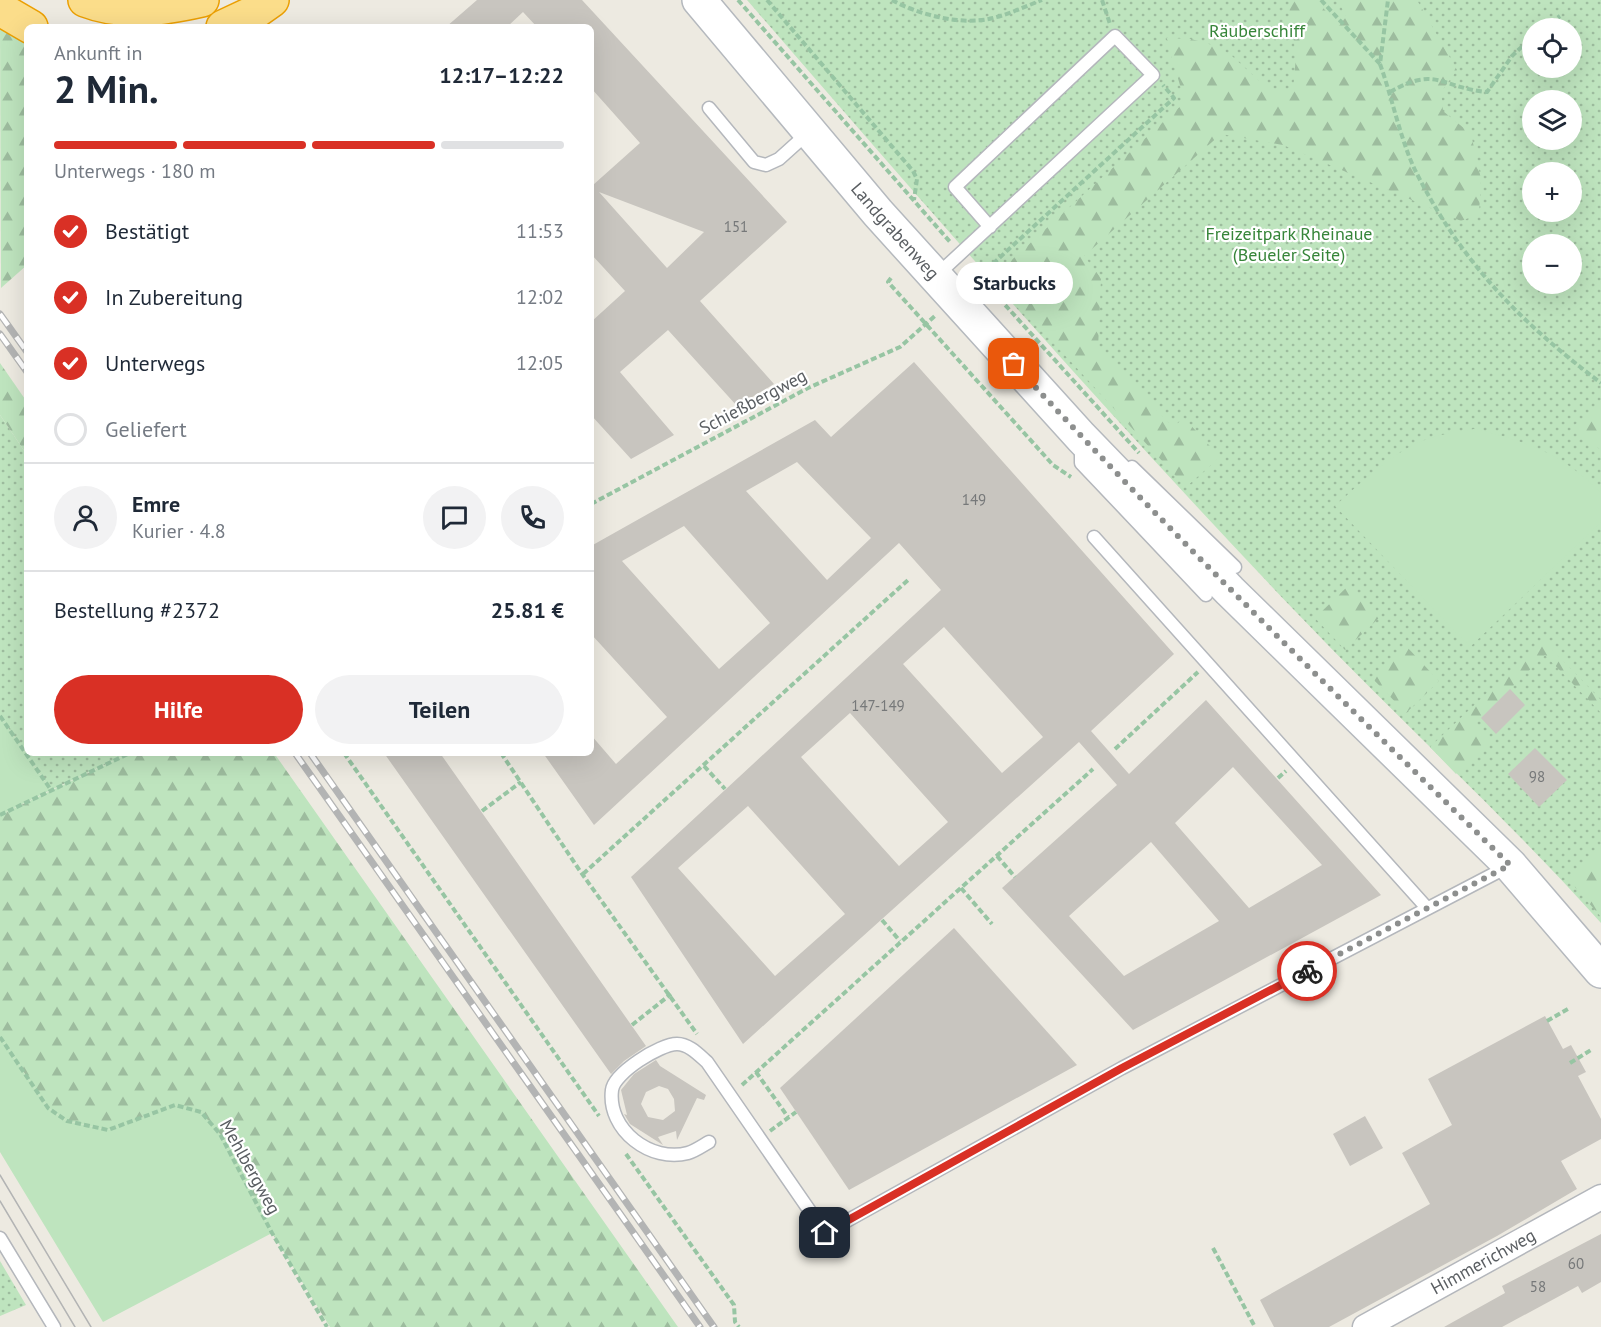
<!DOCTYPE html>
<html lang="de">
<head>
<meta charset="utf-8">
<style>
  body { margin:0; font-family:"PT Sans",sans-serif; background:#f2f2f3; color:#1f2937; height:100vh; display:flex; flex-direction:column; font-size:22px; white-space:nowrap }
  * { box-sizing:border-box; margin:0 }
  p { font-size:20px; color:#747a83 }
  .icon { flex:none; width:33px; height:33px; fill:none; stroke:currentColor; stroke-width:2; stroke-linecap:round; stroke-linejoin:round }
  .map { position:relative; flex:1; overflow:hidden }
  .side { position:absolute; left:24px; top:24px; width:570px; height:732px; display:flex; flex-direction:column; background:#fff; border-radius:9px; box-shadow:0 6px 24px #0002 }
  .side>* { flex:none }
  .fabs { position:absolute; left:1522px; top:18px; display:grid; gap:12px }
  .fabs a { display:grid; place-items:center; width:60px; height:60px; border-radius:50%; background:#fff; box-shadow:0 6px 24px #0002; font-size:30px }
  .pin { position:absolute; display:grid; place-items:center; width:51px; height:51px; color:#fff; margin:-26px; border-radius:12px; box-shadow:0 3px 9px #0006 }
  .courier { position:absolute; display:grid; place-items:center; width:60px; height:60px; margin:-30px; border:4px solid #d93025; border-radius:50%; background:#fff; color:#222; box-shadow:0 2px 8px #0007 }
  .bubble { position:absolute; height:42px; border-radius:21px; background:#fff; box-shadow:0 6px 24px #0002; font-size:20px; font-weight:800; line-height:42px; text-align:center }
  .summary em { font-style:normal; font-weight:800 }
  .summary div { display:flex; flex-direction:column-reverse }
  .summary { display:flex; align-items:center; justify-content:space-between; height:102px; padding:0 30px }
  h1 { font-size:39px; font-weight:800; line-height:45px }
  .bar { display:grid; grid-template-columns:repeat(4,1fr); gap:9px 6px; align-content:center; height:72px; padding:0 30px }
  .bar i { height:8px; border-radius:4px; background:#e0e1e3 }
  .bar .selected { background:#d93025 }
  .bar p { grid-column:span 4 }
  .line { display:flex; align-items:center; gap:15px; padding:0 30px; border-top:2px solid #e0e1e3 }
  .line div { flex:1 }
  .round { display:grid; place-items:center; flex:none; width:63px; height:63px; border-radius:32px; background:#f2f2f3 }
  ol { padding:0 30px; list-style:none }
  li { display:flex; align-items:center; gap:18px; height:66px }
  li p { margin-inline-start:auto }
  li .icon { padding:6px; border-radius:50%; background:#d93025; color:#fff; stroke-width:4 }
  li:last-child { color:#747a83 }
  li i { width:33px; height:33px; border:3px solid #e0e1e3; border-radius:50% }
  .action { display:flex; gap:12px; margin-top:auto; padding:12px 30px }
  .action a { flex:1; height:69px; border-radius:36px; background:#d93025; color:#fff; font-size:24px; font-weight:800; line-height:69px; text-align:center }
  .action a+a { background:#f2f2f3; color:#1f2937 }
  .map>svg:first-child { display:block }
  .grass { fill:url(#grass-dots); fill-rule:evenodd }
  .forest { fill:url(#forest-firs) }
  .garden { fill:#bee4be }
  .building { fill:#c8c5bf; fill-rule:evenodd }
  .lines { fill:none; stroke-linecap:round; stroke-linejoin:round }
  .lane-casing { stroke:#b4b7bc; stroke-width:15 }
  .street-casing { stroke:#b4b7bc; stroke-width:27 }
  .secondary-casing { stroke:#b5b9be; stroke-width:36 }
  .highway-casing { stroke:#eb9f03; stroke-width:36 }
  .path { stroke:#97c5a3; stroke-width:4; stroke-dasharray:6 3; stroke-linecap:butt }
  .lane { stroke:#fff; stroke-width:12 }
  .street { stroke:#fff; stroke-width:24 }
  .secondary { stroke:#fff; stroke-width:33 }
  .highway { stroke:#fbdd8a; stroke-width:33 }
  .tram { stroke:#b3b4b4; stroke-width:1.5 }
  .rail-casing { stroke:#b3b4b4; stroke-width:7 }
  .rail { stroke:#fff; stroke-width:4.5; stroke-dasharray:14; stroke-linecap:butt }
  .done { stroke:#8d8f8e; stroke-width:6; stroke-dasharray:0 10.8 }
  .route { stroke:#d93025; stroke-width:8 }
  .labels { text-anchor:middle; stroke-width:4.5; stroke-linejoin:round; paint-order:stroke }
  .number-label { font-size:15px; fill:#767879 }
  .park-label { font-size:18px; fill:#368539; stroke:#fff }
  .street-label { font-size:18px; fill:#5a5e62; stroke:#fff }
</style>
</head>
<body>
<div class="map">
<svg width="1601" height="1327" viewBox="0 0 1601 1327">
  <defs>
    <pattern id="grass-dots" width="8" height="8" patternUnits="userSpaceOnUse" patternTransform="scale(1.5)"><rect width="8" height="8" fill="#bee4be"/><path d="M2 2h.1M6 6h.1" fill="none" stroke="#9dbc9e" stroke-width="1.8" stroke-linecap="round"/></pattern>
    <pattern id="forest-firs" width="22" height="20" patternUnits="userSpaceOnUse" patternTransform="scale(1.5)"><rect width="22" height="20" fill="#bee4be"/><path d="M5 1l3.5 6h-7zM16 11l3.5 6h-7z" fill="#9dbc9e"/></pattern>
  </defs>
  <rect width="100%" height="100%" fill="#edeae1"/>
  <!-- grass -->
  <g class="grass">
    <path d="M747,0H1601V923C1504,815 1396,717 1296,612C1107,414 926,207 747,0ZM1533,28H1572V68H1533ZM1533,100H1572V140H1533ZM1533,172H1572V212H1533ZM1533,244H1572V284H1533Z"/>
    <path d="M0,415L27,455V753H130L51,790L0,716Z"/>
    <path d="M0,1261L26,1305L0,1316Z"/>
  </g>
  <!-- forest -->
  <g class="forest">
    <path d="M1295,0H1316L1339,26L1346,17L1338,0H1417L1457,70L1441,92L1443,111L1471,134L1481,179L1479,214L1461,221L1283,145L1221,134L1084,256L1101,278L1098,349L1173,427L1184,418L1220,457L1186,487L993,277L1185,102L1166,38L1191,39L1216,46L1232,56L1267,88L1293,91L1296,56L1289,7Z"/>
    <path d="M0,24L27,40V265L1,288Z"/>
    <path d="M0,363L27,402V455L0,415Z"/>
    <path d="M1601,404V450L1571,428Z"/>
    <path d="M1349,585L1380,617L1345,650L1315,618Z"/>
    <path d="M1543,640L1601,700V713L1545,655L1473,725L1488,741L1456,774L1430,747Z"/>
    <path d="M1406,646L1439,681L1406,713L1372,678Z"/>
    <path d="M130,753H274L678,1327H330L272,1233L220,1134L141,1119L108,1130L67,1121L48,1108L0,1037V815Z"/>
    <path d="M1601,848V917L1567,878Z"/>
  </g>
  <!-- garden -->
  <g class="garden">
    <path d="M1474,429C1526,441 1563,454 1601,493V522L1470,647L1335,506C1364,480 1398,446 1437,436C1449,433 1462,431 1474,429Z"/>
    <path d="M0,716L51,790L0,815Z"/>
    <path d="M0,1037L48,1108L67,1121L108,1130L175,1105L201,1112L220,1134L272,1233L103,1322L0,1152Z"/>
  </g>
  <!-- building -->
  <g class="building">
    <path d="M477,0H582L787,222L700,301L774,384L737,406L668,330L620,372L674,435L631,459L591,415V322L625,291L591,254V183L593,185L640,143L591,88V27H537L523,12L507,27H446ZM599,192L704,232L667,268Z"/>
    <path d="M914,362L1174,654L1091,731L1129,774L1206,700L1381,895L1133,1030L1002,888L1117,785L1079,742L743,1044L631,877L941,590L899,543L594,825L543,753H591V735L616,764L667,717L591,634V546L815,420L831,437ZM797,462L871,538L827,580L746,491ZM684,526L770,623L719,669L622,561ZM944,627L1043,737L1002,773L903,664ZM850,713L948,822L899,866L801,757ZM1233,767L1322,865L1249,908L1175,823ZM748,806L845,914L775,976L678,868ZM1151,842L1219,921L1124,976L1069,916Z"/>
    <path d="M1510,689L1525,705L1496,734L1481,718Z"/>
    <path d="M1535,748L1567,780L1539,807L1508,774Z"/>
    <path d="M384,753H440L646,1046L624,1061L611,1074Z"/>
    <path d="M954,928L1077,1065L849,1190L780,1088Z"/>
    <path d="M1545,1016L1563,1049L1571,1045L1586,1072L1578,1076L1601,1119V1139L1561,1161L1577,1189L1497,1236L1329,1327H1274L1260,1300L1430,1204L1402,1153L1452,1125L1428,1079Z"/>
    <path d="M656,1060L660,1066L706,1095L704,1100L697,1098L677,1140L676,1131L658,1137L663,1145L630,1124L624,1114L627,1115L621,1090L634,1074ZM659,1086L668,1089L674,1099L675,1111L663,1120L648,1117L641,1104L646,1092Z"/>
    <path d="M1365,1116L1383,1148L1350,1166L1333,1134Z"/>
    <path d="M1601,1234V1282L1582,1293L1578,1286L1502,1327H1444L1505,1293L1502,1286Z"/>
  </g>
  <g class="lines">
    <defs>
      <g id="lane">
        <path d="M709,108L754,162L766,165L779,159L809,132"/>
        <path d="M936,276L1153,75L1115,36L955,187L990,227"/>
        <path d="M1081,447V463L1206,595"/>
        <path d="M1132,467L1235,567"/>
        <path d="M1094,537L1427,908"/>
        <path d="M709,1142C702,1146 695,1151 688,1153C651,1163 607,1130 612,1090C614,1073 660,1044 677,1044C689,1044 699,1055 707,1062L825,1233L1122,1068L1509,866"/>
        <path d="M0,1238L54,1327"/>
      </g>
      <g id="street">
        <path id="s1" d="M1365,1327L1601,1197"/>
      </g>
      <g id="secondary">
        <path id="s2" d="M699,0L878,213L1081,437L1230,591L1510,865L1601,971"/>
      </g>
      <g id="highway">
        <path d="M85,0C124,15 162,9 202,0"/>
        <path d="M0,9L31,27"/>
        <path d="M223,27L255,12L272,0"/>
      </g>
    </defs>
    <!-- lane casing -->
    <use href="#lane" class="lane-casing"/>
    <!-- street casing -->
    <use href="#street" class="street-casing"/>
    <!-- secondary casing -->
    <use href="#secondary" class="secondary-casing"/>
    <!-- highway casing -->
    <use href="#highway" class="highway-casing"/>
    <!-- path -->
    <g class="path">
      <path d="M738,0L951,243"/>
      <path d="M767,0L913,171L917,179L914,200"/>
      <path d="M892,0C919,15 962,26 993,18C1010,14 1026,6 1042,0"/>
      <path d="M1102,0L1110,24"/>
      <path d="M1321,0L1380,64L1388,0"/>
      <path d="M1543,28L1560,16"/>
      <path d="M1380,64C1392,97 1401,142 1416,172C1462,263 1520,322 1601,383"/>
      <path d="M1390,92C1437,65 1441,88 1487,92L1512,56L1533,36"/>
      <path d="M969,265L1139,453"/>
      <path d="M891,278L888,282L1053,465L1071,477"/>
      <path d="M973,282L1174,98L1163,85"/>
      <path d="M591,504L808,388L900,347L936,315"/>
      <path d="M0,716L51,790"/>
      <path d="M1115,749L1198,672"/>
      <path d="M344,753L599,1116"/>
      <path d="M501,753L580,871L697,1034"/>
      <path d="M704,766L725,789"/>
      <path d="M1278,778L1286,771"/>
      <path d="M482,811L521,782"/>
      <path d="M0,815L130,753"/>
      <path d="M997,856L1015,877"/>
      <path d="M583,874L908,580"/>
      <path d="M961,888L992,924"/>
      <path d="M882,920L900,941"/>
      <path d="M1547,1021L1568,1009"/>
      <path d="M632,1025L671,994"/>
      <path d="M0,1037L48,1108L67,1121L108,1130L175,1105L201,1112L220,1134L272,1233L327,1327"/>
      <path d="M1570,1063L1591,1050"/>
      <path d="M756,1072L788,1117"/>
      <path d="M742,1085L1093,769"/>
      <path d="M770,1131L796,1112"/>
      <path d="M626,1154L734,1305L735,1322L739,1327"/>
      <path d="M1213,1248L1255,1327"/>
    </g>
    <!-- lane -->
    <use href="#lane" class="lane"/>
    <!-- street -->
    <use href="#street" class="street"/>
    <!-- secondary -->
    <use href="#secondary" class="secondary"/>
    <!-- highway -->
    <use href="#highway" class="highway"/>
    <!-- tram -->
    <g class="tram">
      <path d="M0,1175L91,1327"/>
      <path d="M0,1201L75,1327"/>
    </g>
    <defs>
      <g id="rail">
        <path d="M0,314L27,352"/>
        <path d="M0,334L27,372"/>
        <path d="M295,753L700,1327"/>
        <path d="M310,753L714,1327"/>
      </g>
    </defs>
    <!-- rail casing -->
    <use href="#rail" class="rail-casing"/>
    <!-- rail -->
    <use href="#rail" class="rail"/>
  </g>
  <g class="lines">
    <!-- done -->
    <path class="done" d="M1014,364C1173,537 1342,700 1510,865L1307,971"/>
    <!-- route -->
    <path class="route" d="M825,1233L1122,1068L1307,971"/>
  </g>
  <g class="labels">
    <!-- number labels -->
    <g class="number-label">
      <text x="736" y="232">151</text>
      <text x="974" y="505">149</text>
      <text x="878" y="711">147-149</text>
      <text x="1537" y="782">98</text>
      <text x="1576" y="1269">60</text>
      <text x="1538" y="1292">58</text>
    </g>
    <!-- park labels -->
    <g class="park-label">
      <text x="1257" y="37">Räuberschiff</text>
      <text x="1289" y="240">Freizeitpark Rheinaue<tspan x="1289" dy="21">(Beueler Seite)</tspan></text>
    </g>
    <!-- street labels -->
    <g class="street-label">
      <text dy="6" stroke="none"><textPath href="#s2" startOffset="303">Landgrabenweg</textPath></text>
      <text transform="translate(753 402) rotate(-28)" y="6">Schießbergweg</text>
      <text transform="translate(250 1167) rotate(61)" y="6">Mehlbergweg</text>
      <text dy="6" stroke="none"><textPath href="#s1" startOffset="135">Himmerichweg</textPath></text>
    </g>
  </g>
</svg>
<div class="fabs">
<a><svg class="icon" aria-label="locate" viewBox="0 0 24 24"><circle cx="12" cy="12" r="6"/><path d="M12 2v4M12 18v4M2 12h4M18 12h4"/></svg></a>
<a><svg class="icon" aria-label="layers" viewBox="0 0 24 24"><path d="M12 4l9 5-9 5-9-5zM3 14l9 5 9-5"/></svg></a>
<a>+</a>
<a>−</a>
</div>
<div class="pin" style="left:1014px;top:364px;background:#ea580c"><svg class="icon" aria-label="bag" viewBox="0 0 24 24"><path d="M5 8h14l-1 12H6zM9 8a3 3 0 0 1 6 0"/></svg></div>
<div class="pin" style="left:825px;top:1233px;background:#1f2937"><svg class="icon" aria-label="home" viewBox="0 0 24 24"><path d="M3 11l9-7 9 7M6 9v11h12V9"/></svg></div>
<div class="courier" style="left:1307px;top:971px"><svg class="icon" aria-label="bike" viewBox="0 0 24 24"><circle cx="6" cy="16" r="4"/><circle cx="18" cy="16" r="4"/><path d="M6 16l4-8h5l3 8M10 8l3 8H6M13 5h3"/></svg></div>
<div class="bubble" style="left:956px;top:262px;width:117px">Starbucks</div>
<section class="side">
<div class="summary"><div><h1>2 Min.</h1><p>Ankunft in</p></div><em>12:17–12:22</em></div>
<div class="bar"><i class="selected"></i><i class="selected"></i><i class="selected"></i><i></i><p>Unterwegs · 180 m</p></div>
<ol>
<li><svg class="icon" aria-label="check" viewBox="0 0 24 24"><path d="M5 12l5 5 9-10"/></svg>Bestätigt<p>11:53</p></li>
<li><svg class="icon" aria-label="check" viewBox="0 0 24 24"><path d="M5 12l5 5 9-10"/></svg>In Zubereitung<p>12:02</p></li>
<li><svg class="icon" aria-label="check" viewBox="0 0 24 24"><path d="M5 12l5 5 9-10"/></svg>Unterwegs<p>12:05</p></li>
<li><i></i>Geliefert</li>
</ol>
<div class="line" style="height:108px"><a class="round"><svg class="icon" aria-label="person" viewBox="0 0 24 24"><circle cx="12" cy="8" r="4"/><path d="M4 21q1-7 8-7t8 7"/></svg></a><div><b>Emre</b><p>Kurier · 4.8</p></div><a class="round"><svg class="icon" aria-label="chat" viewBox="0 0 24 24"><path d="M4 5h16v11H9l-5 4z"/></svg></a><a class="round"><svg class="icon" aria-label="phone" viewBox="0 0 24 24"><path d="M5 4h4l2 5-3 2q2 4 5 5l2-3 5 2v4C11 20 4 13 5 4z"/></svg></a></div>
<div class="line" style="height:78px"><div>Bestellung #2372</div><b>25.81 €</b></div>
<div class="action"><a>Hilfe</a><a>Teilen</a></div>
</section>
</div>
</body>
</html>
